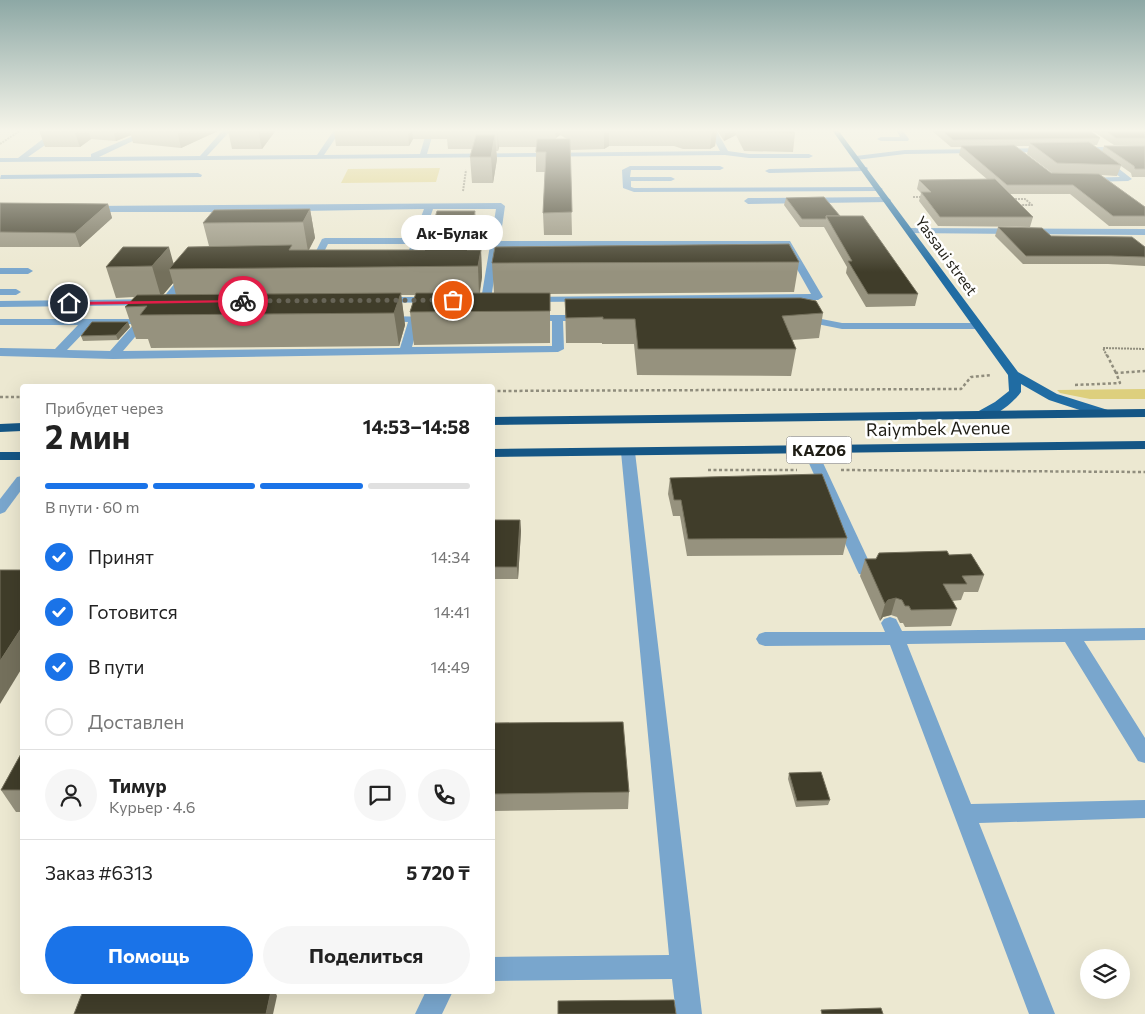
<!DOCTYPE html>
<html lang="ru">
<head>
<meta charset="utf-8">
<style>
  body { margin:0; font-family:Commissioner,sans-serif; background:#f6f6f6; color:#222; height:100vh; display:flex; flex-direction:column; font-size:19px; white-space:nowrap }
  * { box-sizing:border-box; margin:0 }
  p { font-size:16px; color:#767676 }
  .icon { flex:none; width:28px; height:28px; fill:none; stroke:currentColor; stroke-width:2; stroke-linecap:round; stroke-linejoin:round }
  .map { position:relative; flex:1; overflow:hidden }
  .details { position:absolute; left:20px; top:384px; width:475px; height:610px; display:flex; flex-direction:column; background:#fff; border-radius:5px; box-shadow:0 5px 20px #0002 }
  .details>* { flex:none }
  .fabs { position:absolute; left:1080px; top:949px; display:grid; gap:10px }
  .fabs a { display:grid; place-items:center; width:50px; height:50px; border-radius:50%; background:#fff; box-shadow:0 5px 20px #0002; font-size:25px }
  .pin { position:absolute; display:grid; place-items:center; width:42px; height:42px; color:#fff; margin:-21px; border:2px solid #fff; border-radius:50%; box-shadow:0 1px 5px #0007 }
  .courier { position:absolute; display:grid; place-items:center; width:50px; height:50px; margin:-25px; border:4px solid #e11d48; border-radius:50%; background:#fff; color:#222; box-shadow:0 1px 6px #0007 }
  .bubble { position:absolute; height:35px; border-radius:18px; background:#fff; box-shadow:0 5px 20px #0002; font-size:16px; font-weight:700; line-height:35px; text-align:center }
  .summary em { font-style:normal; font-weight:700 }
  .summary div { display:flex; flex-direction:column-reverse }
  .summary { display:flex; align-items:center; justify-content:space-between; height:85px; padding:0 25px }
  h1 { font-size:32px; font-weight:700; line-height:38px }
  .bar { display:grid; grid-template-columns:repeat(4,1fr); gap:8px 5px; align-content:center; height:60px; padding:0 25px }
  .bar i { height:6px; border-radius:4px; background:#e0e0e0 }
  .bar .current { background:#1a73e8 }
  .bar p { grid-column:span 4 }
  .line { display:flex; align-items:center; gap:12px; padding:0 25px; border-top:1px solid #e0e0e0 }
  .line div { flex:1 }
  .round { display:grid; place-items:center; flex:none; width:52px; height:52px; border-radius:26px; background:#f6f6f6 }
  ol { padding:0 25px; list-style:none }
  li { display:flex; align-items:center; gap:15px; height:55px }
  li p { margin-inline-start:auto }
  li .icon { padding:5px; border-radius:50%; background:#1a73e8; color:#fff; stroke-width:4 }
  li:last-child { color:#767676 }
  li i { width:28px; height:28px; border:2px solid #e0e0e0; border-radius:50% }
  .button { display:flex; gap:10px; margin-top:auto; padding:10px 25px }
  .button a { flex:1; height:58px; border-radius:30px; background:#1a73e8; color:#fff; font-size:20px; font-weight:700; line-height:58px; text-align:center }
  .button a+a { background:#f6f6f6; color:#222 }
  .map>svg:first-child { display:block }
  .green { fill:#ddcf7d }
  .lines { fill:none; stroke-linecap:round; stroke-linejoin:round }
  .path-far1 { stroke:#908d7d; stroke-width:2; stroke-dasharray:2 1; stroke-linecap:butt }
  .path { stroke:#908d7d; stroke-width:2.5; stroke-dasharray:3 2.5; stroke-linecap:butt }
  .minor { fill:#79a6cd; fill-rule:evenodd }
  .major { fill:#206ca3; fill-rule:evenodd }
  .highway { fill:#155685; fill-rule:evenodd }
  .wall { fill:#96927e; fill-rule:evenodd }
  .shaded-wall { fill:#74705c }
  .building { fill:#403d2a; stroke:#74705c }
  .route { fill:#e11d48 }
  .done { stroke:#676457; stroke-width:5; stroke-dasharray:0 9 }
  .labels { text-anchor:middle; stroke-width:5; stroke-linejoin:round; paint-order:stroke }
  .far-street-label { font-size:15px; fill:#1f1d15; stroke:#fff }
  .shield { fill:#fff; stroke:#62615b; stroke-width:1 }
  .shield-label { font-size:16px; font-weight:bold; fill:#1f1d15 }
  .street-label { font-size:18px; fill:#1f1d15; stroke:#fff }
</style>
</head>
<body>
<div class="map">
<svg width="1145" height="1014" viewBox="0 0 1145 1014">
  <rect width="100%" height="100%" fill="#ece8d1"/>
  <!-- green -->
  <g class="green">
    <path d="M440,168L436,182L341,183L348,169Z"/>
    <path d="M1145,389V399H1090L1060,393L1057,390Z"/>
  </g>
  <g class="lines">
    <!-- path-far1 -->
    <g class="path-far1">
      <path d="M0,144L21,130"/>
      <path d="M463,191L466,170"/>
      <path d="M913,197H924"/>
      <path d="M1012,199H1025L1032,205H1018"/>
      <path d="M1107,356L1103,348L1145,349"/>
    </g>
    <!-- path -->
    <g class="path">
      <path d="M1107,355L1116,373"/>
      <path d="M1075,385L1120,383L1116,373L1145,371"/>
      <path d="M492,391L961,389L971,377L992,375"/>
      <path d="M0,397H22"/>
      <path d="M708,470H797"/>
      <path d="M841,470L1145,472"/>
    </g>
    <!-- minor -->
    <g class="minor">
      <path d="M60,130H70L58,136L28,157H91V154L147,130H156L99,157L200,156L223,130H231L207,156L317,155L334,130H341L324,155L420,154L427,130H434L427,154L720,151L709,130H716L728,151L749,154H809L813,156L809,158H749L725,155L0,162V158H18L52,132Z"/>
      <path d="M896,130H902L909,139L908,141H881L877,139L881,137H900Z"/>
      <path d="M1085,147H1145V151H1096L1132,179L1128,181L1086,182L1082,180L1083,178L1120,177L1085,151Z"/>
      <path d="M1050,148L1051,150L1047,152L905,154L856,160L852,158L856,156L905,150Z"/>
      <path d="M630,166H720L724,168L720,170H631L630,177H671L675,179L671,181H631V187L634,188L879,187L883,189L879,191L634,192L623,188L622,170Z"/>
      <path d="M867,167L868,169L864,171L769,173L765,171L769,169Z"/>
      <path d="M198,173L202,175L201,177L0,179L1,175Z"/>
      <path d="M887,197L891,200L890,202L748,204L744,201L748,198Z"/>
      <path d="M501,203L505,206L500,241H790L823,297L818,300L529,302L524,299L525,297L811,294L784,246L499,247L489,312L484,315L479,312L496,209H433L413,267L408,270L401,267L404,265L411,244H328L321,258L305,259L300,256L305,253H315L322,239L325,238H413L424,209L239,212L225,229L222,230L217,227L229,212H89L85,209L89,206Z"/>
      <path d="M910,228L1145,229V235L907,233V229Z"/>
      <path d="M0,268H28L33,271L28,274H0Z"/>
      <path d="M188,271L193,274L169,304L165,305L0,307V301L162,299L184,272Z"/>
      <path d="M0,289H16L21,292L16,295H0Z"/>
      <path d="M381,297H433L438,300L433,303L377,302L376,300Z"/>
      <path d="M531,315H583L588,318L583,321H563L564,349L558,352L113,359L0,356V348L55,349L78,325H0V319H152L154,321L152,323L146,324L123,351L400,348L408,322L380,321L378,319L384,316L435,317L437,319L435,321L419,322L412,347L552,346V321L527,320L526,318ZM134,324L110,351L67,350L91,325Z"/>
      <path d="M801,315L842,323H977L983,326L977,329H842L797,320L796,318Z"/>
      <path d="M810,446L817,450L873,570L871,574L865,575L859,574L857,570L803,450Z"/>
      <path d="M628,448L635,452L702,1014H676L672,979L492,981V957L669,955L621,452Z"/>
      <path d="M22,476V489L5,512L0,514V499L17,477Z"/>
      <path d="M890,617L896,619L902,631L1145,628V640L1084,641L1145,738V763L1138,761L1065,642L907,644L971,804L1145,800V818L979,823L1055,1014H1029L890,645L765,646L759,644L756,639L759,634L765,632H885L881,623L884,619Z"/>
      <path d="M426,991H453L442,1014H415Z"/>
    </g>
    <!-- major -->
    <path class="major" d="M832,130H838L1018,372L1057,394L1111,411L1113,414L1111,417H1101L1049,400L1021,384V392C1013,403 992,421 977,418L975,415L977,412L995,402L1009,391L1008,375Z"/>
    <!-- highway -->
    <g class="highway">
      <path d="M1145,409V417L492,425V417Z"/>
      <path d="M22,423V431L0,432V424Z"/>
      <path d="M1145,441V449L492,457V449Z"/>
      <rect x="0" y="452" width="22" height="8"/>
    </g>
  </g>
  <!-- wall -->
  <g class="wall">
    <path d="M39,130H220L181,148L133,143L131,135L116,141L91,139L80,147H45Z"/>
    <path d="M228,130H276L262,149H232Z"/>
    <path d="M298,130H717L715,146L710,149H683L674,146H609L604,149L570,150L572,235H544L543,213L545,172H536V147H499L498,151H496L497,159L493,183H472L470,157L472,149H448L447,139H413L409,146H336L334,130ZM560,135L567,139H556V138Z"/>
    <path d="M717,130H793L795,133L793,152L744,151L736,135L724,141Z"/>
    <path d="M931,130H1089L1100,138L1097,145H1093L1102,152L1104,146H1136L1114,145L1091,130H1145V177H1132L1131,173L1121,166L1117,176L1101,175L1145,207V226H1109L1070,194H1010L1033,217L1030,227L938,226L919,201L921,193L917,189L919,180H988L959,155L961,147H951ZM1015,146H1029L1027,154L1052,173H1051Z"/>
    <path d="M786,198L840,216L918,294L915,306L866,307L846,273L847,267L824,227H800L784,205Z"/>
    <path d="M0,203L108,204L112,218L80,247H0Z"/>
    <path d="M310,209L315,238L309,250H425L475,211L477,237L474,250H481L482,277L480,293H494L492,263L799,262L794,292L550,294V343L414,345L410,312L415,295H401L405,325L399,346L151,348L148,339H136L125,307L134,297L116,298L106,267L173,263L209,246L203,223ZM173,283L176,295H163Z"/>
    <path d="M998,227L1051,236L1145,247V266L1108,264H1023L995,236Z"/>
    <path d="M565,299L823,313L819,338L792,340L796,349L791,376L637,375L634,344H602V343H566Z"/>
    <path d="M130,327L118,340L83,341L81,336Z"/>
    <path d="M670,478L847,538L843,555L687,556L680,516H673L668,494Z"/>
    <path d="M492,520H520L521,531L518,579H492Z"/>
    <path d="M949,555L984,575L978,592H964L961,600L952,601L957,609L951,626L905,627L903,623H900L897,617L891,615L883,617L880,621L860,576L865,559Z"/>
    <path d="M492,723L629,792L628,809L492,811Z"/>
    <path d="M22,752V812H16L1,790Z"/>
    <path d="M789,773L830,800L828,805L796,807L788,779Z"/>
  </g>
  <!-- shaded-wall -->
  <g class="shaded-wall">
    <path d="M74,130H88L91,139L80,147Z"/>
    <path d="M113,130H129L131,135L116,141Z"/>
    <path d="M177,130H220L181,148Z"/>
    <path d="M258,130H276L262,149Z"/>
    <path d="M408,130H412L413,139L409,146Z"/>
    <path d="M497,130L499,147L498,151L497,132Z"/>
    <path d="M555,130H560V135L556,138Z"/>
    <path d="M604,130H609V146L604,149Z"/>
    <path d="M712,130H717L715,146L710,149Z"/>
    <path d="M726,130H736V135L724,141Z"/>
    <path d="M495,135L497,159L493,183L491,157Z"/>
    <path d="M108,204L112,218L80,247L75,233Z"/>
    <path d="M310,209L315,238L308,251L303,222Z"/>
    <path d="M475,211L477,237L471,266L467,250Z"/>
    <path d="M169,247L175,269H169L173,283L161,297L152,266Z"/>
    <path d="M481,250L482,277L479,294L478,266Z"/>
    <path d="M401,293L405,325L399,346L394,313Z"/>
    <path d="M128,322L130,327L118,340L116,335Z"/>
    <path d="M520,520L521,531L518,579L517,567Z"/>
    <path d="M896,598L891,615L883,617L880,621L885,604L888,600Z"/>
    <path d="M22,627V668L0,704V661Z"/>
    <path d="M271,991H275L277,996L273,1014H266Z"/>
  </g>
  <!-- building -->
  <g class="building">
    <path d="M446,130H497V132H478V130Z"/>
    <rect x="537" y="130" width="19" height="1"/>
    <path d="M568,130H605L568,131Z"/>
    <path d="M745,130H793L795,133L746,132Z"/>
    <path d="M941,130H1089L1100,138L953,140Z"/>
    <path d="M1104,130H1145V138H1116Z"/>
    <path d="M476,135H495L491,157H470Z"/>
    <path d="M537,139H570L572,212L543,213L546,152H536Z"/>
    <path d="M1089,142L1121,165L1057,163L1030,143Z"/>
    <path d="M1014,145L1051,173L1099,174L1145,207V216H1113L1073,185H1007L961,146Z"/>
    <path d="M1104,146H1145V169H1135L1134,166Z"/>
    <path d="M995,179L1033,217H940L921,192H931L919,180Z"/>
    <path d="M824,197L840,216H826V219H802L786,198Z"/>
    <path d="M0,203L108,204L75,233L0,232Z"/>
    <path d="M310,209L303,222L203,223L214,210Z"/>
    <path d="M437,211H475L467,250H481L478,266L169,269L188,247L292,245L289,250H425Z"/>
    <path d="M826,216H863L918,294H868L848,261H852Z"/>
    <path d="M998,227L1042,228L1051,236L1132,237L1145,247V257L1111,256H1026Z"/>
    <path d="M789,244L799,262L492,263L495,247Z"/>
    <path d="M123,247H169L152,266L106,267Z"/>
    <path d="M401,293L394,313L140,315L147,306L125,307L137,295Z"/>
    <path d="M416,293H550V311L410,312Z"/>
    <path d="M801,298L816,301L823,313L782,316L796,349H638L635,319H603V317L566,318L565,299Z"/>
    <path d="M92,322H128L116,335L81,336Z"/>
    <path d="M822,474L847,538L688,539L681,500H674L670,478Z"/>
    <path d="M492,520H520L517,567H492Z"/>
    <path d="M947,551L949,555L971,554L984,575L962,576L967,584H943L957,609L911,610L909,606H905L902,600L896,598L888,600L885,604L865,559H876L879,553Z"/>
    <path d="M0,570H22V627L0,661Z"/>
    <path d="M623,722L629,792L492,794V723Z"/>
    <path d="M22,752V790H1Z"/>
    <path d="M821,772L830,800L797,801L789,773Z"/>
    <path d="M83,991H271L266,1014H74Z"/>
    <path d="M674,1000L676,1014H558V1001Z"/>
    <path d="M881,1008L883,1014H822L821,1010Z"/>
  </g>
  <!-- sky -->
  <linearGradient id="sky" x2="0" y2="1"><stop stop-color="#8da8a5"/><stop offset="0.48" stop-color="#f6f5ea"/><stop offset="1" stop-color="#f6f5ea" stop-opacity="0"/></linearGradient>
  <rect width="1145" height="272" fill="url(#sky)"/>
  <!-- route -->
  <path class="route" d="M243,300L245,302L69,305L66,303L69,302Z"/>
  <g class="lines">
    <!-- done -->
    <path class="done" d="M243,301L453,300"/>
  </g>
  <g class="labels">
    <!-- far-street labels -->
    <g class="far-street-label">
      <text transform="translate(946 256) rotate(54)" y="5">Yassaui street</text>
    </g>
    <!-- shield labels -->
    <rect class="shield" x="786.5" y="436.5" width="65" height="27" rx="4"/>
    <g class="shield-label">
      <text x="819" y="456">KАZ06</text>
    </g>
    <!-- street labels -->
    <g class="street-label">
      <text transform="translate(938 429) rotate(-1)" y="6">Raiymbek Avenue</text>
    </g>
  </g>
</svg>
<div class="fabs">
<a><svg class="icon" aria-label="layers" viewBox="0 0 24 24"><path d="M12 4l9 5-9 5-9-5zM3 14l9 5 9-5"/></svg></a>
</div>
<div class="pin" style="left:453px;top:300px;background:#ea580c"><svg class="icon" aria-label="bag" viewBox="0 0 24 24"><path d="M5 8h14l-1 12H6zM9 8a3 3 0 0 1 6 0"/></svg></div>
<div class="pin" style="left:69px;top:303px;background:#1f2937"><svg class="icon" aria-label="home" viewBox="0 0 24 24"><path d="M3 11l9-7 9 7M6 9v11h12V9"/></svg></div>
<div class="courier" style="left:243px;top:301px"><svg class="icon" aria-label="bike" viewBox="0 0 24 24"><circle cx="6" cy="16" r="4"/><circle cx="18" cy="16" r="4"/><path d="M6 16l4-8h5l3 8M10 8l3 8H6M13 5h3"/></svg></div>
<div class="bubble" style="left:401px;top:215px;width:102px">Ак-Булак</div>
<section class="details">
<div class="summary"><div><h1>2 мин</h1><p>Прибудет через</p></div><em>14:53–14:58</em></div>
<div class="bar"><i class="current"></i><i class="current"></i><i class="current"></i><i></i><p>В пути · 60 m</p></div>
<ol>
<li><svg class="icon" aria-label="check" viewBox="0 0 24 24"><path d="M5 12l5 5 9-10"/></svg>Принят<p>14:34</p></li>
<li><svg class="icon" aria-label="check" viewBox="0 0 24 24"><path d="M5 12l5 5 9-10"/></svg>Готовится<p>14:41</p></li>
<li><svg class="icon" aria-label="check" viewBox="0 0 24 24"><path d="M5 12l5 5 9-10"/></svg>В пути<p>14:49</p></li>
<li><i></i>Доставлен</li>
</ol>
<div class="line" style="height:90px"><a class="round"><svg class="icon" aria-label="person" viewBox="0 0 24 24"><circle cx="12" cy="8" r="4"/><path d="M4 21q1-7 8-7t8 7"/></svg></a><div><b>Тимур</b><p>Курьер · 4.6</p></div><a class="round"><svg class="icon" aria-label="chat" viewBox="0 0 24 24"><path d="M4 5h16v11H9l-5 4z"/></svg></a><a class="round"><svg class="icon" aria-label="phone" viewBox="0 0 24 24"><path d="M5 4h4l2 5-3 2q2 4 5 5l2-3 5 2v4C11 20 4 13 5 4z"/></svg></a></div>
<div class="line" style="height:65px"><div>Заказ #6313</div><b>5 720 ₸</b></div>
<div class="button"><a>Помощь</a><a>Поделиться</a></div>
</section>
</div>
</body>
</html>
